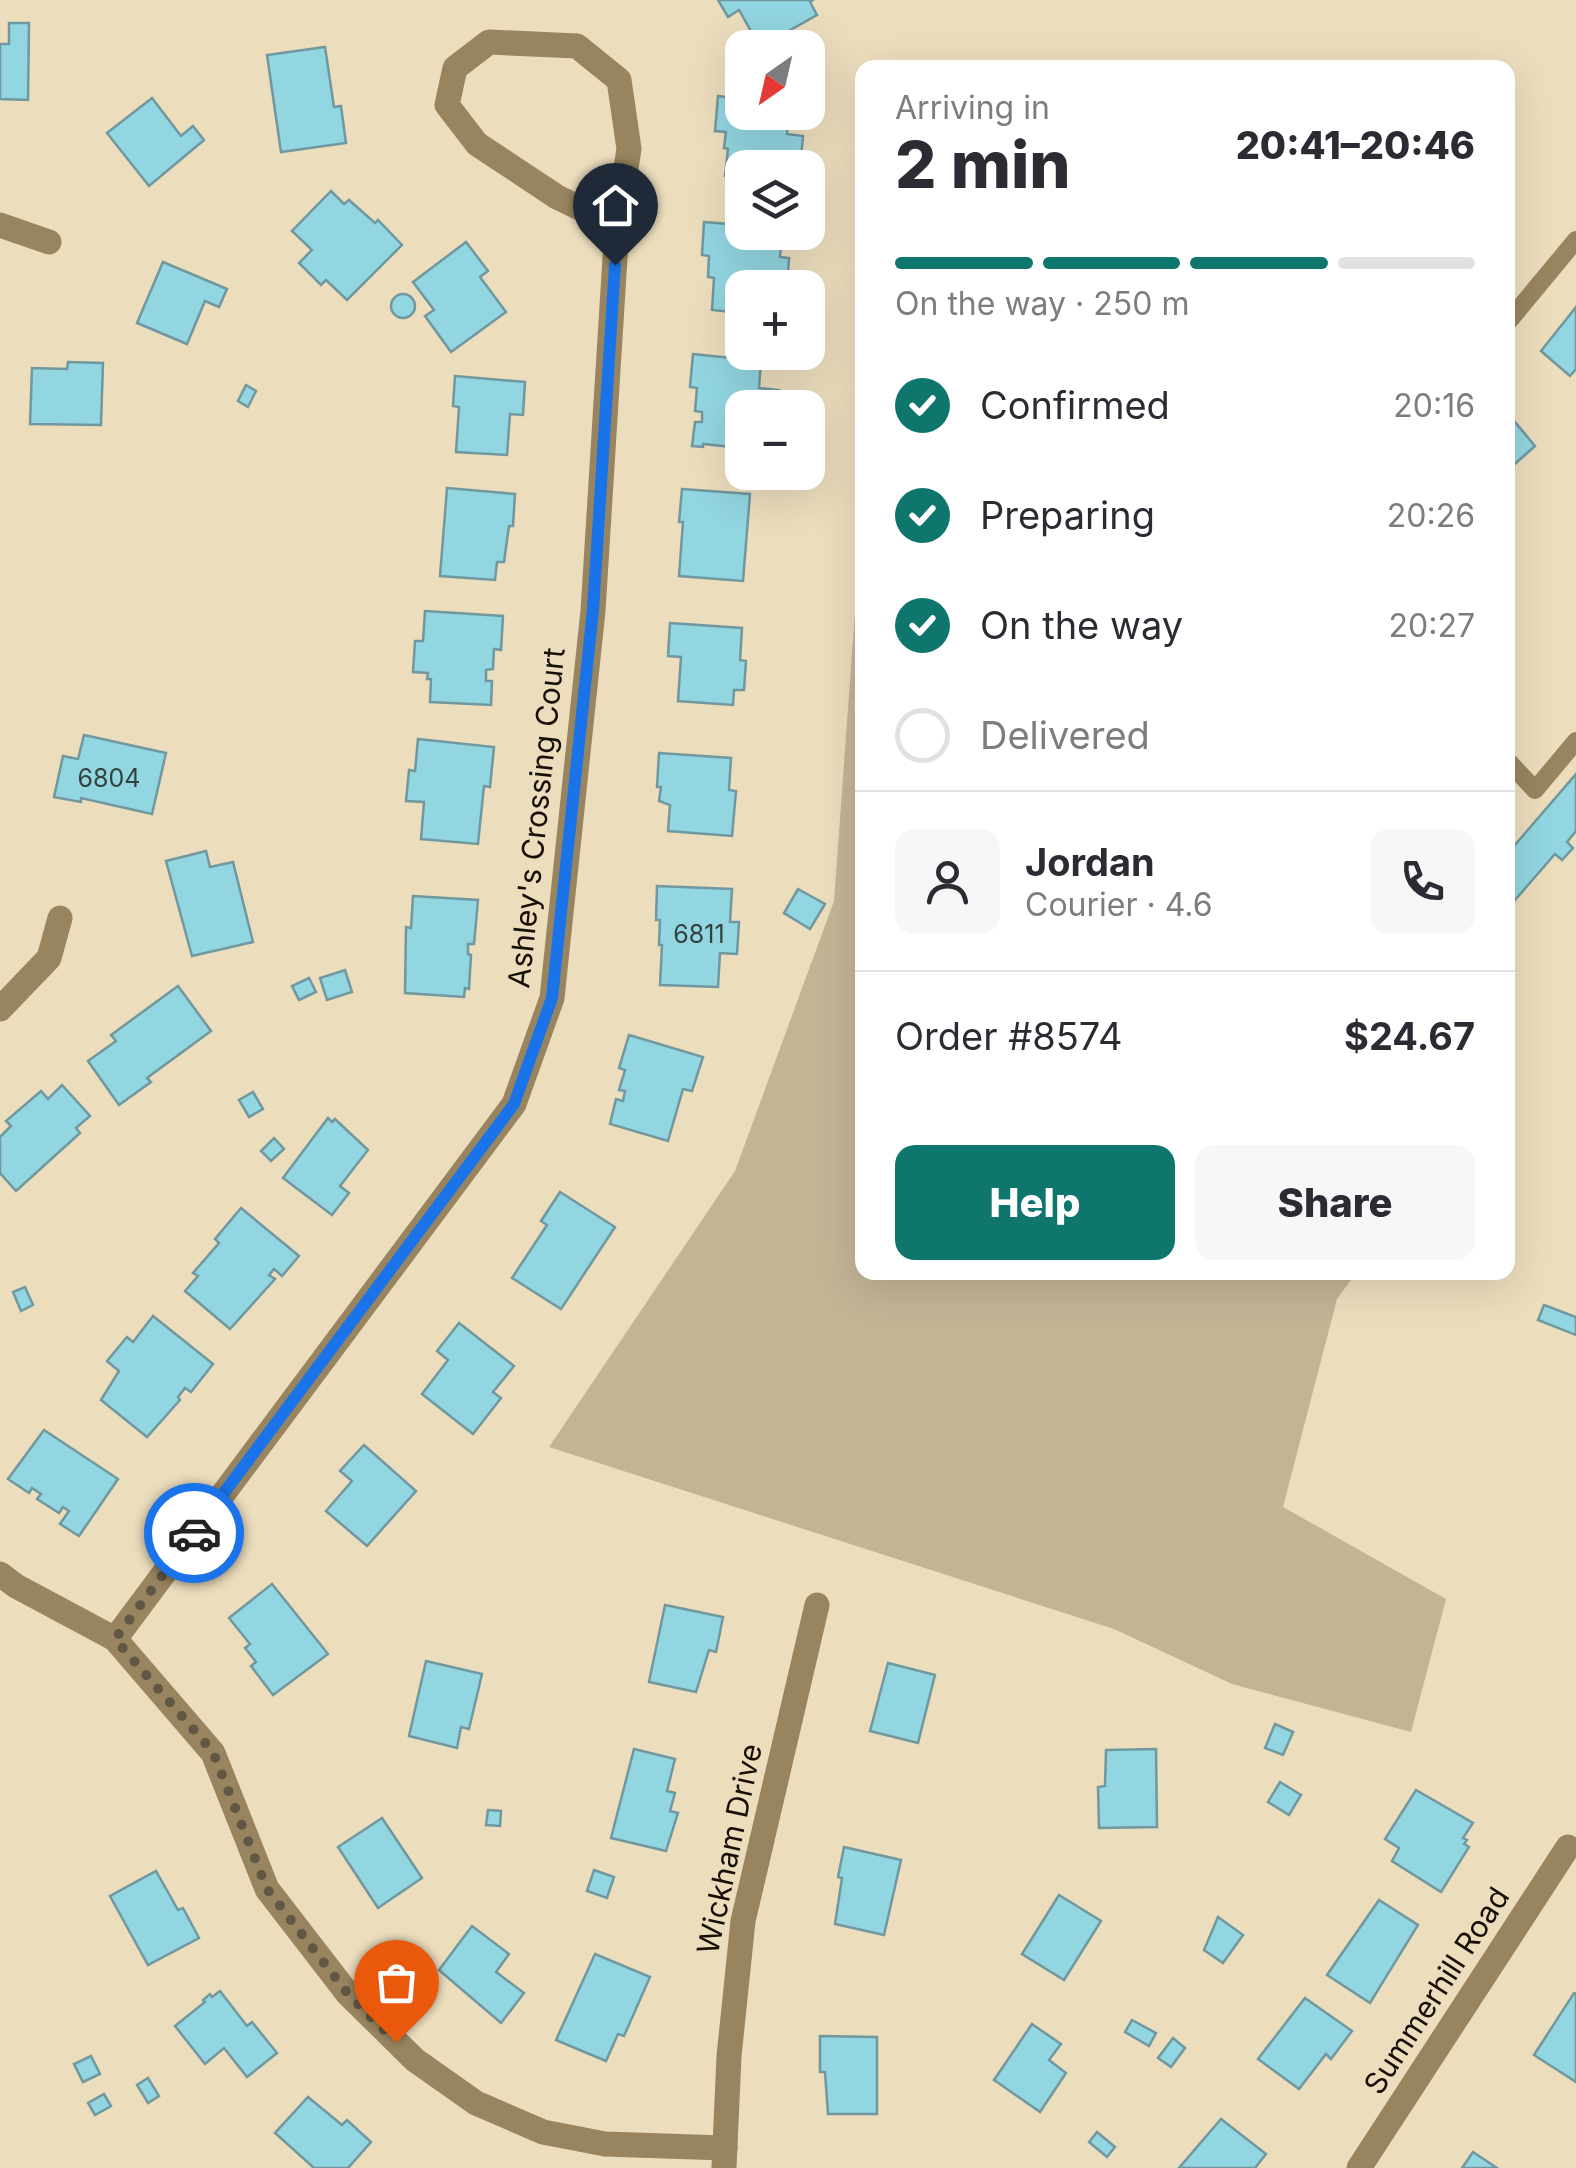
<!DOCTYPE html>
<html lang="en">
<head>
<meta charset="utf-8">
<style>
  body { margin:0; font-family:Inter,sans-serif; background:#f7f7f7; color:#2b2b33; height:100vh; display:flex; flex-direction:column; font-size:38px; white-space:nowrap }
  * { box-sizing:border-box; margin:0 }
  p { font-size:32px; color:#7c7c81 }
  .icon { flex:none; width:55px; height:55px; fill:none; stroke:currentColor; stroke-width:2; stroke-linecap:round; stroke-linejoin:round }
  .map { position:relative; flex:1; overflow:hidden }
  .sheet { position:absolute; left:855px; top:60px; width:660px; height:1220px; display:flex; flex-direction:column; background:#fff; border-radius:20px; box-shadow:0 10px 40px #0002 }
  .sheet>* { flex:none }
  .needle { width:65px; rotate:214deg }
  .buttons { position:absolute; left:725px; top:30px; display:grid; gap:20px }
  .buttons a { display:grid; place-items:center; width:100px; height:100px; border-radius:20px; background:#fff; box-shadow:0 10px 40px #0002; font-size:50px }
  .pin { position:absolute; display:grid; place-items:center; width:85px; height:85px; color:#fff; margin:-102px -42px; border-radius:50% 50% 50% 0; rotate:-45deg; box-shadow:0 0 10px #0007 }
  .pin .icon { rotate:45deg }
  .courier { position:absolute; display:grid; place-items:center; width:100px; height:100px; margin:-50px; border:8px solid #1a73e8; border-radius:50%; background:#fff; color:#222; box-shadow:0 2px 12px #0007 }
  .headline em { font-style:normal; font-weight:800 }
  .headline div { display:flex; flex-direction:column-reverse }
  .headline { display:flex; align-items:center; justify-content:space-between; height:170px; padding:0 40px }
  h1 { font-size:65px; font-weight:800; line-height:75px }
  .bar { display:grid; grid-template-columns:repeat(4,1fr); gap:15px 10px; align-content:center; height:120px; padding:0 40px }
  .bar i { height:12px; border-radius:8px; background:#e1e1e2 }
  .bar .current { background:#0f766e }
  .bar p { grid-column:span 4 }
  .line { display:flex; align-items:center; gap:25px; padding:0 40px; border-top:2px solid #e1e1e2 }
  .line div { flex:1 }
  .round { display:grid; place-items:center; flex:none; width:105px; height:105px; border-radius:20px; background:#f7f7f7 }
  ol { padding:0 40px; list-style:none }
  li { display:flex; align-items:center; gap:30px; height:110px }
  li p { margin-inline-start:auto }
  li .icon { padding:10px; border-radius:50%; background:#0f766e; color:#fff; stroke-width:4 }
  li:last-child { color:#7c7c81 }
  li i { width:55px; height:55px; border:5px solid #e1e1e2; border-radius:50% }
  .cta { display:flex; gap:20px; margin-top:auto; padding:20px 40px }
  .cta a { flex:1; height:115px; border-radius:20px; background:#0f766e; color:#fff; font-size:40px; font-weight:800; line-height:115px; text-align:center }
  .cta a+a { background:#f7f7f7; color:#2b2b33 }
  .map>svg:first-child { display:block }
  .green { fill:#c3b496 }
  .building { fill:#92d6e1; stroke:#70989e; stroke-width:2.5 }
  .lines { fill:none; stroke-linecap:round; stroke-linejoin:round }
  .lane { stroke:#98855f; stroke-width:18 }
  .street { stroke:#98855f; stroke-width:25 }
  .done { stroke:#605745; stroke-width:10; stroke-dasharray:0 18 }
  .route { stroke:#1a73e8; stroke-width:12 }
  .labels { text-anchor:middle; stroke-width:8; stroke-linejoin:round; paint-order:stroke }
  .number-label { font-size:25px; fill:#34413c }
  .street-label { font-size:30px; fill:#150f05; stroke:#ecddbd }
</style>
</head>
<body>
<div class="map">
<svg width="1576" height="2168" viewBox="0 0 1576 2168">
  <rect width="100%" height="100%" fill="#ecddbd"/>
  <!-- green -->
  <path class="green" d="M862,516V1272L1356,1273L1337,1299L1283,1507L1446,1599L1411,1732L1232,1684L1114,1629L549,1447L735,1171L834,901Z"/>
  <!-- building -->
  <g class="building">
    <path d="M718,0H813L810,2L817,15L760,47L739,10L728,17Z"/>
    <path d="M9,23H29L28,100L0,99V44H9Z"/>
    <path d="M325,47L334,107L341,106L346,143L281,152L267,55Z"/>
    <path d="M718,96L742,99V112H789L787,134L803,136L800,168H742V178L725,176L728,149L724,148L726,132L715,131Z"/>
    <path d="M152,98L181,136L193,126L204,140L149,186L107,133Z"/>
    <path d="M331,191L344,204L349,200L375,223L378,220L402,245L347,300L326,280L321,285L299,263L312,250L292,231Z"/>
    <path d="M704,222L742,225V232H782L780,257L789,258L787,288H742V313L712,310L714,278L708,277L709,256L702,255Z"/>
    <path d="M466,242L488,271L480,277L506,312L451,352L425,316L434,310L413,282Z"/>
    <path d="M163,262L227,289L219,307L205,301L187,344L137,323Z"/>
    <circle cx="403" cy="306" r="12"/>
    <path d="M1576,307V369L1570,376L1541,351Z"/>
    <path d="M693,354L761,361L759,388L779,390L777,408H742V448L703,444V447L692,446L695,422H702V412L695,411L697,388L690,387Z"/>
    <path d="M68,362L103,363L101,425L30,424L32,368L67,369Z"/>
    <path d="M455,376L525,382L523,415L510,414L507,455L456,452L459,407L453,406Z"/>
    <path d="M246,385L256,391L248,407L238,401Z"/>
    <path d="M1510,416L1535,446L1508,470V418Z"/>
    <path d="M447,488L515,494L513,526H509L504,562H497L495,580L440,576Z"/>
    <path d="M682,489L750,494L743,581L679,576L683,522H679Z"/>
    <path d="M425,611L503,616L501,650L494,649L493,669L486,670V681H492L491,705L430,702L431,679H427L428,673L413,672L415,641H423Z"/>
    <path d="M670,623L742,628L740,660L746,661L744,690H734L733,705L678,701L681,657L668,656Z"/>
    <path d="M84,735L166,753L152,814L81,798V802L54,797L63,756L78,759Z"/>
    <path d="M418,739L494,747L490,787L484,786L478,844L421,839L424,802L406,801L409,770L415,771Z"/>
    <path d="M659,753L731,758L729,790L736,791L732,836L668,831L670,805L659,801L661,787H657Z"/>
    <path d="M1576,774V831L1567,842L1573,848L1562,860L1555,854L1508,908V853Z"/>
    <path d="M206,851L210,867L233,862L253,942L192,956L166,861Z"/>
    <path d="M657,886L732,889L730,922H739L737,954L720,953L718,987L660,985L662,945H659L660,920H656Z"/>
    <path d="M798,889L825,904L810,929L784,913Z"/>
    <path d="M413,896L478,900L474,944H468V954L471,955L469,989L465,988L464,997L405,993L406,927L411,928Z"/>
    <path d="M345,970L352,992L327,1000L320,978Z"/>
    <path d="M309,978L316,992L299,1000L292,986Z"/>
    <path d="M178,986L211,1031L147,1078L151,1082L119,1105L88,1061L116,1041L111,1035Z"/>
    <path d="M629,1035L703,1057L692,1091L683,1089L668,1141L610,1124L616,1099L623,1101L625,1091L619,1090L625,1070L619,1068Z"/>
    <path d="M62,1085L90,1116L76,1128L80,1133L16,1191L0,1173V1137L11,1126L6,1121L41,1091L48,1099Z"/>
    <path d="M253,1092L263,1109L249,1117L239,1100Z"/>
    <path d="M328,1118L332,1122L335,1119L368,1150L340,1186L349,1193L332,1215L283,1178Z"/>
    <path d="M274,1138L284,1149L271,1161L261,1151Z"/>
    <path d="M560,1192L615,1227L561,1309L512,1278L547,1225L541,1221Z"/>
    <path d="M241,1208L299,1256L282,1276L274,1269L269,1275L275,1279L230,1329L185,1291L198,1276L193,1273L219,1243L215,1239Z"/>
    <path d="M25,1287L33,1305L21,1311L13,1292Z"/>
    <path d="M1544,1305L1576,1317V1335L1538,1320Z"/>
    <path d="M153,1316L213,1364L191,1392L185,1388L178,1397L180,1400L147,1437L101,1400L119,1371L107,1361L127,1337L133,1342Z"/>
    <path d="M459,1323L514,1366L493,1392L501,1398L473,1434L422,1394L448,1360L437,1351Z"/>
    <path d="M44,1430L118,1479L79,1536L60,1524L69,1511L63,1507L59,1513L37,1499L41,1494L32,1488L29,1493L8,1479Z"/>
    <path d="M364,1445L416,1491L367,1546L326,1511L352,1481L340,1471Z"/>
    <path d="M272,1584L328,1654L273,1695L251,1666L256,1662L245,1648L250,1644L229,1618Z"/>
    <path d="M665,1605L723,1617L716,1652L709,1650L696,1692L649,1682Z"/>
    <path d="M426,1661L482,1674L469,1729L461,1727L457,1748L409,1736Z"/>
    <path d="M888,1663L935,1675L918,1743L870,1731Z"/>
    <path d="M1275,1724L1293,1732L1283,1755L1265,1748Z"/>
    <path d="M634,1749L675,1759L667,1791L675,1793L670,1811L678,1813L666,1851L611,1838Z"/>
    <path d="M1156,1749L1157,1827L1099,1828L1098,1787L1105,1786L1106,1750Z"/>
    <path d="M1280,1782L1301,1795L1289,1815L1268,1802Z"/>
    <path d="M1416,1790L1473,1823L1463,1838L1467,1840L1464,1844L1469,1847L1441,1892L1392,1861L1399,1848L1385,1839Z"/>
    <path d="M488,1810L501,1811L500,1826L486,1825Z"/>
    <path d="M382,1818L422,1878L378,1908L338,1847Z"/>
    <path d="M844,1847L901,1860L884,1935L835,1924L842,1878L838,1877Z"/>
    <path d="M594,1870L614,1877L607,1898L587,1891Z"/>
    <path d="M156,1871L178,1910L183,1908L199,1938L148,1965L110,1896Z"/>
    <path d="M1059,1895L1101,1921L1064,1980L1022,1954Z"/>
    <path d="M1379,1900L1418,1925L1370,2003L1327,1975Z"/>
    <path d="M1218,1917L1243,1935L1223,1963L1204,1950Z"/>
    <path d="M472,1926L509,1954L496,1972L524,1993L501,2023L439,1970Z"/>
    <path d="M595,1954L650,1977L624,2036L618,2034L606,2061L556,2040Z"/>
    <path d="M220,1991L247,2026L252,2022L277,2053L247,2077L224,2048L205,2064L175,2026L205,2002L203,2000L210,1994L212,1997Z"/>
    <path d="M1574,1993L1576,1994V2082L1534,2055Z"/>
    <path d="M1305,1998L1352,2031L1331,2059L1326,2054L1299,2089L1258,2059Z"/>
    <path d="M1132,2020L1156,2033L1149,2046L1125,2032Z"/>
    <path d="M1032,2024L1061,2044L1049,2060L1066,2073L1040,2112L994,2080Z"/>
    <path d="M820,2036L877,2037V2114H828L825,2072H820Z"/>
    <path d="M1173,2038L1185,2048L1171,2067L1158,2058Z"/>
    <path d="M91,2056L100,2074L83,2082L74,2064Z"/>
    <path d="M148,2078L159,2096L148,2103L137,2085Z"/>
    <path d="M104,2094L111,2106L95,2115L88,2103Z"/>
    <path d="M308,2097L342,2125L347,2120L371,2142L348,2168H314L275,2133Z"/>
    <path d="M1221,2119L1266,2154L1255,2168H1179Z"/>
    <path d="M1097,2132L1115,2147L1107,2157L1089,2142Z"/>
    <path d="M1473,2152L1497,2168H1462Z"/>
  </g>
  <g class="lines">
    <!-- lane -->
    <g class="lane">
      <path d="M1508,322L1576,240"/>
      <path d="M1508,761L1535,790L1576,741"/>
    </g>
    <!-- street -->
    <g class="street">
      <path d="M0,225L49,242"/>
      <path d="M0,1009L49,958L60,918"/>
      <path d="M0,1574L16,1586L115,1639L213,1753L267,1889L348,1994L415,2060L476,2103L543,2132L605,2144L725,2148"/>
      <path d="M115,1639L514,1104L552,998L593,611L617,226L629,149L619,80L577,46L489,42L455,68L447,105L477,144L557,197L617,226"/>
      <path d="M724,2168L729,2056L743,1921L817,1605"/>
      <path d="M1359,2168L1568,1847"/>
    </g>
  </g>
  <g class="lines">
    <!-- done -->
    <path class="done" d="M194,1533L115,1639L213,1752L267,1889L348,1994L396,2042"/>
    <!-- route -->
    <path class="route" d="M194,1533L514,1104L552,998L593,610L615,265"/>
  </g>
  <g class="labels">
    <!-- number labels -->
    <g class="number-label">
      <text x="109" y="787">6804</text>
      <text x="699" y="943">6811</text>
    </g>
    <!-- street labels -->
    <g class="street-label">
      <text transform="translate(537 818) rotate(-84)" y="10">Ashley's Crossing Court</text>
      <text transform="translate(730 1849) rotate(-78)" y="10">Wickham Drive</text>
      <text transform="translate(1437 1991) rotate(-57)" y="10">Summerhill Road</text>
    </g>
  </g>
</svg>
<div class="buttons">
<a><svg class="needle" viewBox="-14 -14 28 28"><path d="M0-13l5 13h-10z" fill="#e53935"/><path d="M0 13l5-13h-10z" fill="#7c7c81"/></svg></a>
<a><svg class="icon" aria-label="layers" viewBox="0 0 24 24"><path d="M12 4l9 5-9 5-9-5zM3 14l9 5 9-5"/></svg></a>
<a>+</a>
<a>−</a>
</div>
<div class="pin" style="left:396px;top:2042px;background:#ea580c"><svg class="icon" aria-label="bag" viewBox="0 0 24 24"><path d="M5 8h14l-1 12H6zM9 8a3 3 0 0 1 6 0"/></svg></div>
<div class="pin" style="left:615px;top:265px;background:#1f2937"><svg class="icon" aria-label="home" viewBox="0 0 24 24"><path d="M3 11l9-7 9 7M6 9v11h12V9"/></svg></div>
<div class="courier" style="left:194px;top:1533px"><svg class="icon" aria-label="car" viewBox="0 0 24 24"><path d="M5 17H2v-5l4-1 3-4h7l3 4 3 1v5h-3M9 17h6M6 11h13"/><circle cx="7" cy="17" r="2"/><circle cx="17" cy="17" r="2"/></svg></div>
<section class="sheet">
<div class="headline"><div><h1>2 min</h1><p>Arriving in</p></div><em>20:41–20:46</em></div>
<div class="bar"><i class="current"></i><i class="current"></i><i class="current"></i><i></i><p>On the way · 250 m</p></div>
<ol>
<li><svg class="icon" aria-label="check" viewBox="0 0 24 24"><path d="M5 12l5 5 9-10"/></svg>Confirmed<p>20:16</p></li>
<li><svg class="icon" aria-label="check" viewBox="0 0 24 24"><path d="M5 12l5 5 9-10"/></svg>Preparing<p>20:26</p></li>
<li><svg class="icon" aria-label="check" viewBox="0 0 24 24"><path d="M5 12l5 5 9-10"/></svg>On the way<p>20:27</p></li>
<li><i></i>Delivered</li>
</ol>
<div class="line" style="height:180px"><a class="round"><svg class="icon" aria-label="person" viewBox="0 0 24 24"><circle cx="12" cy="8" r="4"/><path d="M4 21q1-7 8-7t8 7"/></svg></a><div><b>Jordan</b><p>Courier · 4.6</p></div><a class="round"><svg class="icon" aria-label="phone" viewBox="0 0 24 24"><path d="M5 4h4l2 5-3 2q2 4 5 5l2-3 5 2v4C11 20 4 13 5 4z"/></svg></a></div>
<div class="line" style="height:130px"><div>Order #8574</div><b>$24.67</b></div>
<div class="cta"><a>Help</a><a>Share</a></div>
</section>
</div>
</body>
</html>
